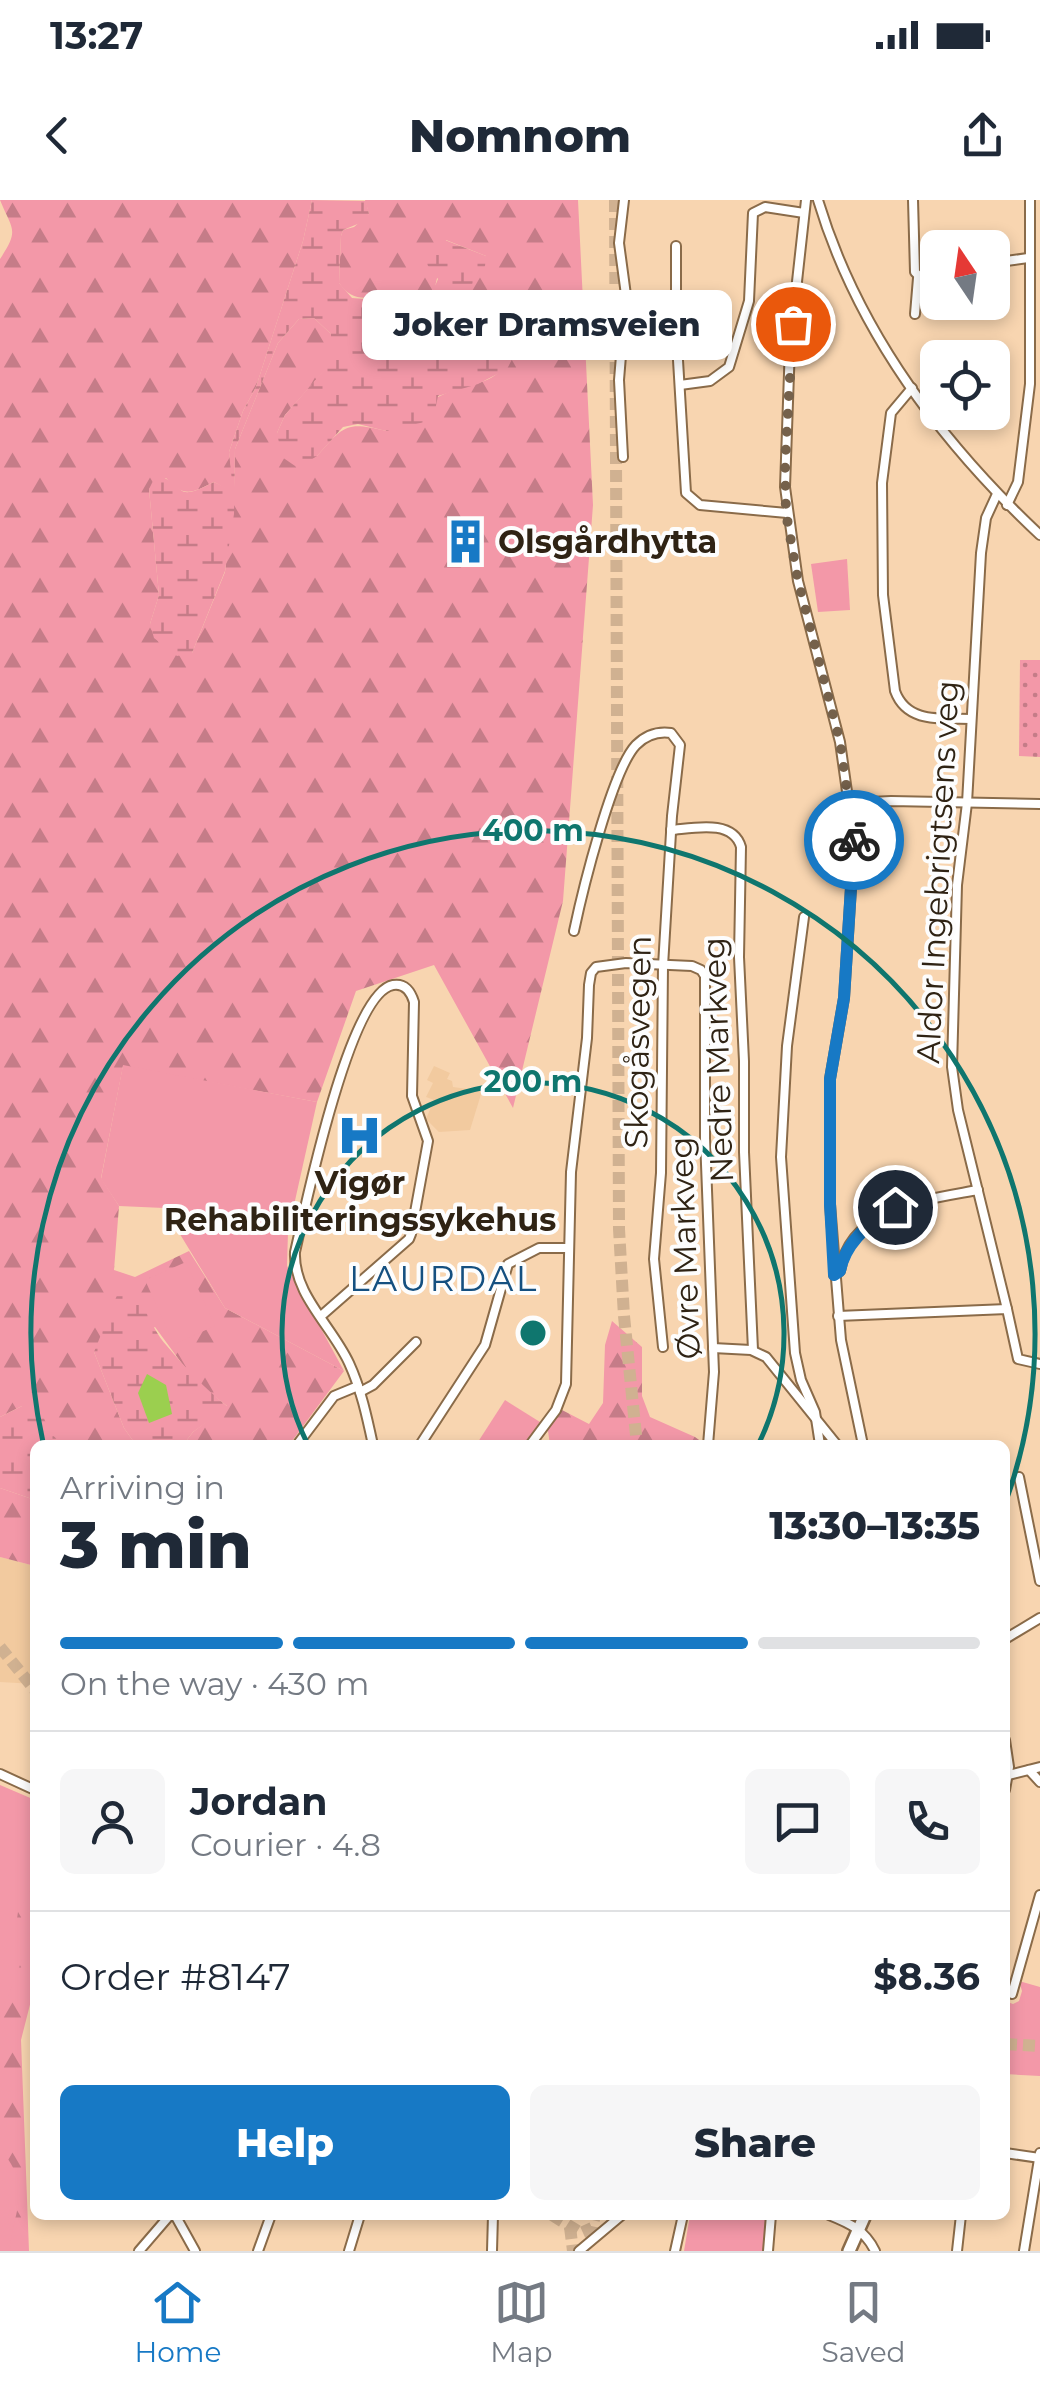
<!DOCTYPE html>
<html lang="en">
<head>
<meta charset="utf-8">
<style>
  body { margin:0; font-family:Montserrat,sans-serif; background:#f6f6f7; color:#1f2937; height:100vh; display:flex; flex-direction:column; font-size:38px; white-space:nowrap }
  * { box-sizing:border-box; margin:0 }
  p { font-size:32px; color:#747a83 }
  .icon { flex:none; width:55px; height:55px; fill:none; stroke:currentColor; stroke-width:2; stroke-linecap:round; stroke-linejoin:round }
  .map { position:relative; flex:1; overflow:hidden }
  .details { position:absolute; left:30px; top:1240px; width:980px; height:780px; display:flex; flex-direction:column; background:#fff; border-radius:15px; box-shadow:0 5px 15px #0003 }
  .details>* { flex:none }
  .needle { width:65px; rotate:347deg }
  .buttons { position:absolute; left:920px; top:30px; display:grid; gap:20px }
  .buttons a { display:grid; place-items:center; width:90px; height:90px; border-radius:15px; background:#fff; box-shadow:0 5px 15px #0003; font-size:50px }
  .pin { position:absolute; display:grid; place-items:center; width:85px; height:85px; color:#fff; margin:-42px; border:5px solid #fff; border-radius:50%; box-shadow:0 2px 10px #0007 }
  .courier { position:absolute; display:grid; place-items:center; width:100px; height:100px; margin:-50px; border:8px solid #1779c5; border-radius:50%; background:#fff; color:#222; box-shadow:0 2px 12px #0007 }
  .bubble { position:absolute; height:70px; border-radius:15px; background:#fff; box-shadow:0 5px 15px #0003; font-size:32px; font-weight:800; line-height:70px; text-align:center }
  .overview em { font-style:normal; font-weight:800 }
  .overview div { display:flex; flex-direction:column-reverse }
  .overview { display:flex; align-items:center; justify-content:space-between; height:170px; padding:0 30px }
  h1 { font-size:65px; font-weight:800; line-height:75px }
  .bar { display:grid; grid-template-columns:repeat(4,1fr); gap:15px 10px; align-content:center; height:120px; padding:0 30px }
  .bar i { height:12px; border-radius:8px; background:#e0e1e3 }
  .bar .selected { background:#1779c5 }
  .bar p { grid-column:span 4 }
  .line { display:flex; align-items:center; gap:25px; padding:0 30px; border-top:2px solid #e0e1e3 }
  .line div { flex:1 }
  .round { display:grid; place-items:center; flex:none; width:105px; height:105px; border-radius:15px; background:#f6f6f7 }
  .action { display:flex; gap:20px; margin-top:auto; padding:20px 30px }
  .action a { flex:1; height:115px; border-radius:15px; background:#1779c5; color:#fff; font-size:40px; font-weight:800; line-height:115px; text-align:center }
  .action a+a { background:#f6f6f7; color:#1f2937 }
  .status { display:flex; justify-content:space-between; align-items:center; height:70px; padding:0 50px; background:#fff; direction:ltr }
  .status svg { height:28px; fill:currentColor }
  header { display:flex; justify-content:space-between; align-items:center; height:130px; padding:0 30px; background:#fff; font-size:45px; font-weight:800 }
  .dock { display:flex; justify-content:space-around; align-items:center; height:140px; border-top:2px solid #e0e1e3; background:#fff; font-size:28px; color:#747a83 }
  .dock a { display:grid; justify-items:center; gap:5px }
  .dock .selected { color:#1779c5 }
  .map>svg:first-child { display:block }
  .built { fill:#f2ca9f }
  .grass { fill:url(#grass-dots) }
  .forest { fill:url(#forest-firs); fill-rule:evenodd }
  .wetland { fill:url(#wetland-marsh) }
  .green { fill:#f398a8 }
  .water { fill:#9bcf4f }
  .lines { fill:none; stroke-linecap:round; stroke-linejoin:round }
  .primary-tunnel { stroke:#d0b191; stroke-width:12; stroke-dasharray:12 6; stroke-linecap:butt }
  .street-casing { stroke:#8a6b49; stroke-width:12 }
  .secondary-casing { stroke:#8a6b49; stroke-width:16 }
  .street { stroke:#fff; stroke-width:8 }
  .secondary { stroke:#fff; stroke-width:11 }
  .done { stroke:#75614b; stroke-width:10; stroke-dasharray:0 18 }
  .route { stroke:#1779c5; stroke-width:12 }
  .ring { fill:none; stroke:#0f766e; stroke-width:5 }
  .labels { text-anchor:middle; stroke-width:8; stroke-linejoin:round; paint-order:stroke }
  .poi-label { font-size:32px; font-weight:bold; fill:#2f2314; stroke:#fdfdfd; text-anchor:start }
  .street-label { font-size:32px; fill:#2f2314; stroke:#fdfdfd }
  .neighbourhood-label { font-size:35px; letter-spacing:2.5px; fill:#155080; stroke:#fdfdfd }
  .centre { fill:#0f766e; stroke:#fdfdfd; stroke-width:5 }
  .ring-label { font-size:30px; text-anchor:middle; font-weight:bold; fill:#0f766e; stroke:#fdfdfd; stroke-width:8; stroke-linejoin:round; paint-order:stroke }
</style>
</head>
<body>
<div class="status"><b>13:27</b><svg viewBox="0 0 49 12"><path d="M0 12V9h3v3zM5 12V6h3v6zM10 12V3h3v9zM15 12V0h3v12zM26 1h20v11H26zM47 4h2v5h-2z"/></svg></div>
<header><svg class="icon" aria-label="back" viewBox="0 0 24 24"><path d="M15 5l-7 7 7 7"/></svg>Nomnom<svg class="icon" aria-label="share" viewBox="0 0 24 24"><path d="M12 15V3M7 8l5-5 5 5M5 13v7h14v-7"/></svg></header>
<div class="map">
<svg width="1040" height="2051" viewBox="0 0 1040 2051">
  <defs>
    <pattern id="grass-dots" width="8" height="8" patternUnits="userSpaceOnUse" patternTransform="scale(2.5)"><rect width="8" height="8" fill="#f398a8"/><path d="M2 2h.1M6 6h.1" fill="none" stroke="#c57c88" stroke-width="1.8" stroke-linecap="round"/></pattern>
    <pattern id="forest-firs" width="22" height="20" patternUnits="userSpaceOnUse" patternTransform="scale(2.5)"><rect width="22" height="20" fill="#f398a8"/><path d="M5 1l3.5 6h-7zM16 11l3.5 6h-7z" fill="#c57c88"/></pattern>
    <pattern id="wetland-marsh" width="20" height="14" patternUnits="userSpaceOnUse" patternTransform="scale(2.5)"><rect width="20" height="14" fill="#f398a8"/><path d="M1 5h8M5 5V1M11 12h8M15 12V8" fill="none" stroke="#c57c88"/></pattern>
  </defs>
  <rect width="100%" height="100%" fill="#f8d5b0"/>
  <!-- built -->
  <g class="built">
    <path d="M434,866L450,873L447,879L452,881L453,887L482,891L470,930L439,932L426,919L434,900L426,897L433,883L427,880Z"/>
    <path d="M0,1357L35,1366V1484L0,1482Z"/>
  </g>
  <!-- grass -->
  <path class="grass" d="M1020,460H1040V557L1019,556Z"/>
  <!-- forest -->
  <g class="forest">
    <path d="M0,0H312L303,41L256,187L243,211L229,252L234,288L235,249L278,143L299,119L314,118L331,134V163L285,215L277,233L317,256C344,226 345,221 386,231C403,220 421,204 440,196C477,179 495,189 518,148L511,107L495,90L474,100L467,90L486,56L446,40L434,91L416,101L406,99L399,90C376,96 355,107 339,83L341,36L343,30L354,27L369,14L365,0H578L593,305L563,701L513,908L434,765L356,791L317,902L123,866L101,978L119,1006L114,1070L135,1077L189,1051L225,1108L344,1171L289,1245H183L193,1232L227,1206L194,1180L155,1127L94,1152L124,1228L136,1245H62L22,1206L0,1217V59C20,29 12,30 0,0ZM166,278C184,298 192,293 214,282L234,293L225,372L192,453L150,424L159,395L149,289Z"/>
    <path d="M612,1121L642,1147V1196L650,1217L695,1237L706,1245H550L547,1224L562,1210L589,1224L603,1203L605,1145Z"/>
    <path d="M0,1288L35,1300V1366L0,1357Z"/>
    <path d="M0,1590L35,1612V1785L21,1840L29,2051H0Z"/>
  </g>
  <!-- wetland -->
  <g class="wetland">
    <path d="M312,0L366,1L369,14L365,21L343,30L341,36L339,83L352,98L365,99L393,85L406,99C422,101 433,93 438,79L425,62L436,43L445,40L486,56L485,66L468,90L474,99L495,90L511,108L518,148L507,169L478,184L438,196L433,220L386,231L358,224L343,227L317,256L298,268L282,257L277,233L285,215L331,162V134L314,118L299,119L278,143L235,249L234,314L225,371L192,453L177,456L154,438L150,424L159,395L149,289L156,275C190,285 171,304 214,282L233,291L229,252L243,211L256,187L303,41Z"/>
    <path d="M122,1083C146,1099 148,1125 167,1146C186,1168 204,1188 228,1207L193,1232L183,1245H136L124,1228L94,1152Z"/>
    <path d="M38,1205L50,1232L62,1245H35V1300L0,1288V1217L22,1206Z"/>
  </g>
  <!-- green -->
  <g class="green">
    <path d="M847,359L850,410L818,412L811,364Z"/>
    <path d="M123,865L317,902L288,1032L287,1066L344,1171L225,1108L164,1008L119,1006L101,979Z"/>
    <path d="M186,1062L215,1126L174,1144L145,1080Z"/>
    <path d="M505,1200L540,1222L523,1245H476Z"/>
    <path d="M0,1585L35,1600V1682L18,1712L16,1726L22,1760L0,1817Z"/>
    <path d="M1019,1781L1040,1787V1876L1005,1874V1801L1013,1804L1019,1801L1022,1791Z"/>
    <path d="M0,1948C35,1993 14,2001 10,2051H0Z"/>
    <path d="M690,2015H767L763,2051H684Z"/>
  </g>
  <!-- water -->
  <path class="water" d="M147,1174L166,1185L172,1214L149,1223L138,1193Z"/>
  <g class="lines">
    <!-- primary-tunnel -->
    <g class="primary-tunnel">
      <path d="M615,0L619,1029L624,1116L637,1245"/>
      <path d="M0,1447L35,1490"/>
      <path d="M1005,1844L1040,1846"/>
      <path d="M552,2015L581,2033L592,2028L595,2015"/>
      <path d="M570,2027L573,2051"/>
    </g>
    <defs>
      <g id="street">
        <path d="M806,0L790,145L785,287L798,381L840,542L854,641L844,798L830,879V1004L841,1140L863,1245"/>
        <path d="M818,0C857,130 942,243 1040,335"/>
        <path d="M913,0L915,72L924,81L938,78"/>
        <path d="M676,46V127L686,293L700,305L787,313"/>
        <path d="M992,63L1028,58"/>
        <path d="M626,99L670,118L676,127"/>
        <path d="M915,114L918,78"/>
        <path d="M680,185L710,181L729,167L749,101L753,13L765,7L804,13"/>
        <path d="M912,188L891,213L882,283L883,395L895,491C907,524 942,518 971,519"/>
        <path d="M623,257L619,180L626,95L619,43L624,0"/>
        <path d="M997,294L986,318L981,353L967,603L957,685L952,867L958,910L1007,1109"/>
        <path d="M1007,305L1018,282L1030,184V0"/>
        <path d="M849,603L891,601L1040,604"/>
        <path d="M671,630C694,628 733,619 741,647L739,757L744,861V952L753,1150"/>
        <path d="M804,717L787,846L781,957L795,1153L801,1180L815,1212L820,1245"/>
        <path d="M574,731C582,693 612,570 636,545C646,535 657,531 671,533L680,545L672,616L663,766L661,973L654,1059L663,1147"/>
        <path d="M834,1075L840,1071C851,1007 925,1000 978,990"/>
        <path d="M321,1116L409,1039L411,1034L428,941L412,896L414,802C411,792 405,783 393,785C349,793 305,1009 295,1052C293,1094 332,1126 349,1163C361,1189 367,1217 373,1245"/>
        <path d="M838,1116L1007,1109L1018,1159L1040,1164"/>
        <path d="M713,1148L751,1150L766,1157L837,1245"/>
        <path d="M360,1192L373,1185L416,1142"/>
        <path d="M297,1245L334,1196L358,1186"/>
        <path d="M420,1245L485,1145L508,1064L539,1048H569"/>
        <path d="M530,1245L556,1210L566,1184L571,972L587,838L589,785L591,773L596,767L626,763L692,766L701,770L705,776V938L714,1172L708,1245"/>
        <path d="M1019,1277L1040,1381"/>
        <path d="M1005,1439L1040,1418"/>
        <path d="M1005,1540L1009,1567L1005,1590"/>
        <path d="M1029,1570L1040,1582"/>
        <path d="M0,1574L35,1590"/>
        <path d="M1005,1576L1040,1567"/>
        <path d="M1012,1794L1040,1695"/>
        <path d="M1005,1953L1040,1958"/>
        <path d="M175,2015L195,2051"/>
        <path d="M829,2015C849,2023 865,2030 875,2051"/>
        <path d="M139,2051L170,2015"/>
        <path d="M258,2051L271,2015"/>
        <path d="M349,2051L360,2015"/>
        <path d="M492,2051L493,2015"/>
        <path d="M579,2051L622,2015"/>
        <path d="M675,2051L683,2015"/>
        <path d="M768,2051L771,2015"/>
        <path d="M957,2051L961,2015"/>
        <path d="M1024,2051L1040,1953"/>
      </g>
      <path id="secondary" d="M849,2051L865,2015"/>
    </defs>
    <!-- street casing -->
    <use href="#street" class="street-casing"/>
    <!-- secondary casing -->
    <use href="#secondary" class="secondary-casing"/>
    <!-- street -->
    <use href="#street" class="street"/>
    <!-- secondary -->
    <use href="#secondary" class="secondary"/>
  </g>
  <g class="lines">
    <!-- done -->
    <path class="done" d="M793,124L785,264L786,313L798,381L840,542L854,640"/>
    <!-- route -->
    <path class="route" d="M854,640L844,798L830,879V1004L834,1075L840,1071C845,1042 870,1022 895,1007"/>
  </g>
  <!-- distance rings -->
  <g class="ring">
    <path d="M308 1245A251 251 0 1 1 758 1245"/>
    <path d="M43 1242A502 502 0 1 1 1006 1301"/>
  </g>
  <!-- icons -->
  <defs>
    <symbol id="building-bare" viewBox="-9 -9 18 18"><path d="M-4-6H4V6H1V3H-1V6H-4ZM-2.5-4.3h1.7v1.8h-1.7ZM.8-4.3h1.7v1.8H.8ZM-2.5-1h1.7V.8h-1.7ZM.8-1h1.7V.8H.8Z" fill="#1779c5" stroke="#fdfdfd" stroke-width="2.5" paint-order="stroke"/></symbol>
    <symbol id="hospital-bare" viewBox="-9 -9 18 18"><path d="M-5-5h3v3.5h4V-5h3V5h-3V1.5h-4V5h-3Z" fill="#1779c5" stroke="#fdfdfd" stroke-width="2.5" paint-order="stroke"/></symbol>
  </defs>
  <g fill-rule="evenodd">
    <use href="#building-bare" x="434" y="310" width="63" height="63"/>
    <use href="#hospital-bare" x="328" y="904" width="63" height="63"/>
  </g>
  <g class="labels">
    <!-- poi labels -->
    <g class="poi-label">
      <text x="498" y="353">Olsgårdhytta</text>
      <text x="360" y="994" text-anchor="middle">Vigør<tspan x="360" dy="37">Rehabiliteringssykehus</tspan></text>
    </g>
    <!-- street labels -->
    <g class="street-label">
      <text transform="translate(938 672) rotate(-87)" y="11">Aldor Ingebrigtsens veg</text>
      <text transform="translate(638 842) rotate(-89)" y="11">Skogåsvegen</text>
      <text transform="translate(718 860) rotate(-92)" y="11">Nedre Markveg</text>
      <text transform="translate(685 1048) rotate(-92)" y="11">Øvre Markveg</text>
    </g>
    <!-- neighbourhood labels -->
    <g class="neighbourhood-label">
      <text x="444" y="1091">LAURDAL</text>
    </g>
  </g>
  <circle cx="533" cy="1133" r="15" class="centre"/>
  <g class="ring-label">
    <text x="533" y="641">400 m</text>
    <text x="533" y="892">200 m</text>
  </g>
</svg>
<div class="buttons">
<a><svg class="needle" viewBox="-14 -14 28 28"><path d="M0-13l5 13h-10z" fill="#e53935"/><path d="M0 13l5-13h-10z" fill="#747a83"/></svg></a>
<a><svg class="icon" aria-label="locate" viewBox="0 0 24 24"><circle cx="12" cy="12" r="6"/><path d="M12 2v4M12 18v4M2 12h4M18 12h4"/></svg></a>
</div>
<div class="pin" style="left:793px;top:124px;background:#ea580c"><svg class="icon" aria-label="bag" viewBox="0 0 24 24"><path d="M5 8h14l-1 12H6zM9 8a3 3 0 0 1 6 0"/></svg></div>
<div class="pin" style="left:895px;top:1007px;background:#1f2937"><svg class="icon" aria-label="home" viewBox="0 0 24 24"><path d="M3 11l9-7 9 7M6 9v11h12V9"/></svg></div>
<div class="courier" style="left:854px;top:640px"><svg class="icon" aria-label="bike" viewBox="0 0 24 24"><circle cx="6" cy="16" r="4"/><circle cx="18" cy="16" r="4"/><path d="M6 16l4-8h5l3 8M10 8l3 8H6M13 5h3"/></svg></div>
<div class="bubble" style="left:362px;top:90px;width:370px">Joker Dramsveien</div>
<section class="details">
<div class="overview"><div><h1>3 min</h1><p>Arriving in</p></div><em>13:30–13:35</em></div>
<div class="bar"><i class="selected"></i><i class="selected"></i><i class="selected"></i><i></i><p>On the way · 430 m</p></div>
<div class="line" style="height:180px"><a class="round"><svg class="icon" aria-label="person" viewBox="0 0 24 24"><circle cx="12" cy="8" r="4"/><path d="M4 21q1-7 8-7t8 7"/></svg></a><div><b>Jordan</b><p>Courier · 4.8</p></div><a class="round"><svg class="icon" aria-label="chat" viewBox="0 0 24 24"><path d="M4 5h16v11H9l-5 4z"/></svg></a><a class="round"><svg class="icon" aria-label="phone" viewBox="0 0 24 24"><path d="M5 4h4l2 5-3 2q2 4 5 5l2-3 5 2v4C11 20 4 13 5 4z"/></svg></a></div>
<div class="line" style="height:130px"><div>Order #8147</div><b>$8.36</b></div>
<div class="action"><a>Help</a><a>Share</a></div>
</section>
</div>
<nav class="dock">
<a class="selected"><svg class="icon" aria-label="home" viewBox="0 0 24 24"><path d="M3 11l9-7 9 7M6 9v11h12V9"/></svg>Home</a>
<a><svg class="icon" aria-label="map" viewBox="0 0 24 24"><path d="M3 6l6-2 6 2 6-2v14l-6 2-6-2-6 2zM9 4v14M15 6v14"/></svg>Map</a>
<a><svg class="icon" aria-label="saved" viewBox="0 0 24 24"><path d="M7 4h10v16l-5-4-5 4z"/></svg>Saved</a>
</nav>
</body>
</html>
